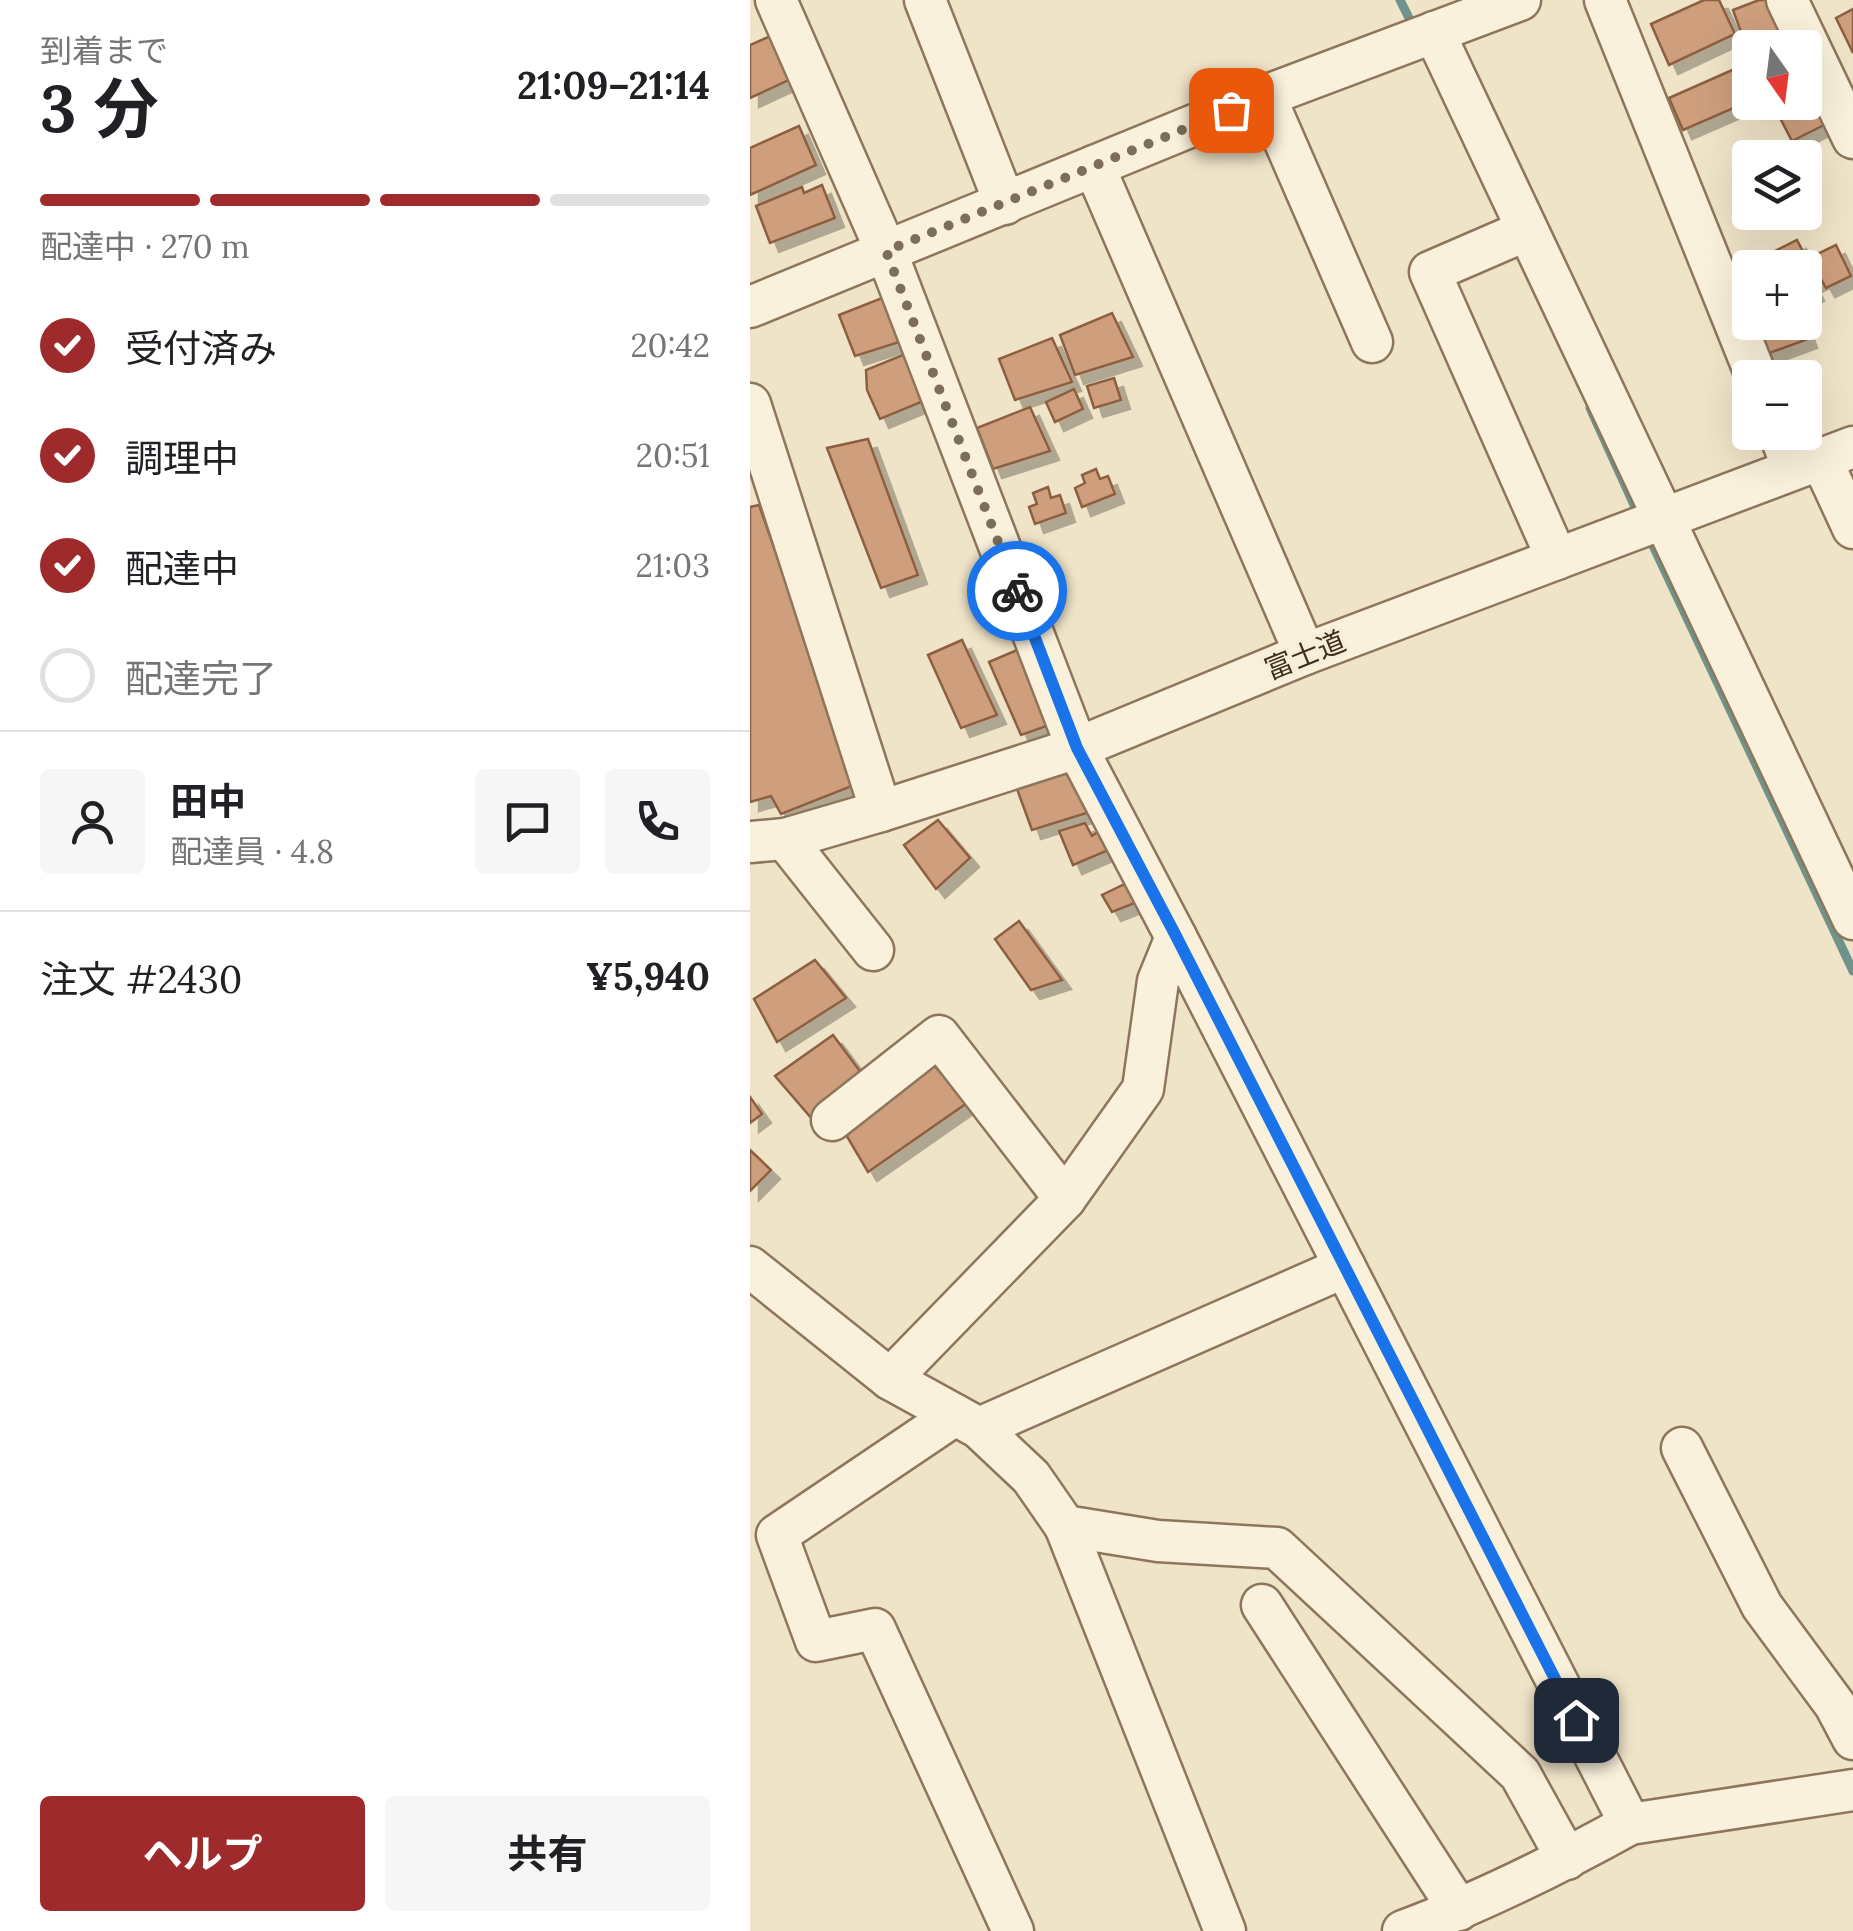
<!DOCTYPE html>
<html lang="ja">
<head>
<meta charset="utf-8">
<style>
  body { margin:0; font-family:Lora,"Noto Sans JP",serif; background:#f6f6f6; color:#202124; height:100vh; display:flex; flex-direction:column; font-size:38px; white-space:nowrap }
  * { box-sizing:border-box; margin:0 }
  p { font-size:32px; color:#757577 }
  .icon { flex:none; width:55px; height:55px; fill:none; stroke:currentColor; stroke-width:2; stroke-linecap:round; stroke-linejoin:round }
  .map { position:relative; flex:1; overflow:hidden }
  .sheet { display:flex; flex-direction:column; background:#fff; width:750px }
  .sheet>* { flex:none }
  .needle { width:65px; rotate:166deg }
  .fabs { position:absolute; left:982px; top:30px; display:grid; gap:20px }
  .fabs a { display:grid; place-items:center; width:90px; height:90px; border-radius:10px; background:#fff; box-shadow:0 10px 40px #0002; font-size:50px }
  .pin { position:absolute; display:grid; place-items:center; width:85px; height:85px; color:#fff; margin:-42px; border-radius:20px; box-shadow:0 5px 15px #0006 }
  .courier { position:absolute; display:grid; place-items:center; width:100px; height:100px; margin:-50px; border:8px solid #1a73e8; border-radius:50%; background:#fff; color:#222; box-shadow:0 2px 12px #0007 }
  .headline em { font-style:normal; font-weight:700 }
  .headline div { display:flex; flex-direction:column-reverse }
  .headline { display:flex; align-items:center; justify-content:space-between; height:170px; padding:0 40px }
  h1 { font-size:65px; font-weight:700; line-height:75px }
  .bar { display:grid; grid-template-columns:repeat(4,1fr); gap:15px 10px; align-content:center; height:120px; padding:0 40px }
  .bar i { height:12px; border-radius:8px; background:#e0e0e0 }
  .bar .on { background:#9e2a2b }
  .bar p { grid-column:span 4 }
  .line { display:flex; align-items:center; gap:25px; padding:0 40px; border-top:2px solid #e0e0e0 }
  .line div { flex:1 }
  .round { display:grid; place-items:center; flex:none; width:105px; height:105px; border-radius:10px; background:#f6f6f6 }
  ol { padding:0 40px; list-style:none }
  li { display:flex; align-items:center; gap:30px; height:110px }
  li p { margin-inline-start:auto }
  li .icon { padding:10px; border-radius:50%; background:#9e2a2b; color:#fff; stroke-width:4 }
  li:last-child { color:#757577 }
  li i { width:55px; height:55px; border:5px solid #e0e0e0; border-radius:50% }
  .action { display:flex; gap:20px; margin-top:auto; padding:20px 40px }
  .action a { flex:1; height:115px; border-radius:10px; background:#9e2a2b; color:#fff; font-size:40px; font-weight:700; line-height:115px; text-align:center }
  .action a+a { background:#f6f6f6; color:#202124 }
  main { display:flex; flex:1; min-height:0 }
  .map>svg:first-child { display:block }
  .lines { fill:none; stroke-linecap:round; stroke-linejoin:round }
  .stream { stroke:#6f938a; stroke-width:9 }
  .building { fill:#cf9f7d; stroke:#8d5f41; stroke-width:2.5; filter:url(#shadow) }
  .minor-casing { stroke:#8d765c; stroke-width:45 }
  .minor { stroke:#faf1dc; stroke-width:40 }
  .done { stroke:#7c6e5b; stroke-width:10; stroke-dasharray:0 18 }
  .route { stroke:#1a73e8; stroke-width:12 }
  .labels { text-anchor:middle; stroke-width:8; stroke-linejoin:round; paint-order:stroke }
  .street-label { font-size:28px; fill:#3d2e20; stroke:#f7eed8 }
</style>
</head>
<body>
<main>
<section class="sheet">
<div class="headline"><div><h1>3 分</h1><p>到着まで</p></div><em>21:09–21:14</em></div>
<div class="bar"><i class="on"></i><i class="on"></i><i class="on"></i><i></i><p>配達中 · 270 m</p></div>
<ol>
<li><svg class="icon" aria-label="check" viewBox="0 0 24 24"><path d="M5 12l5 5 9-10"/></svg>受付済み<p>20:42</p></li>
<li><svg class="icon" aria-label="check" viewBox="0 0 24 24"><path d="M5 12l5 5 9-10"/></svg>調理中<p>20:51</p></li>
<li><svg class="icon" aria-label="check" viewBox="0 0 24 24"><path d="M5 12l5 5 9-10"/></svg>配達中<p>21:03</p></li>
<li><i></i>配達完了</li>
</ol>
<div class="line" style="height:180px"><a class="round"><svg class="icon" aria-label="person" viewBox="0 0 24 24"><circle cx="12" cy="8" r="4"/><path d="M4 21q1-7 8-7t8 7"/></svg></a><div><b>田中</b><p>配達員 · 4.8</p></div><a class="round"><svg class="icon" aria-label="chat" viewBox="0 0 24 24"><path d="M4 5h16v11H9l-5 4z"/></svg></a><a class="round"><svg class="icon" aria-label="phone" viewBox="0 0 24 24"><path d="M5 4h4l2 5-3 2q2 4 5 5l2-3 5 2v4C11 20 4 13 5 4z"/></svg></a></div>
<div class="line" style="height:130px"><div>注文 #2430</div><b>¥5,940</b></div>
<div class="action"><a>ヘルプ</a><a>共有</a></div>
</section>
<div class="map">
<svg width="1103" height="1931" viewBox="0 0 1103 1931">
  <defs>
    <filter id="shadow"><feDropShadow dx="9" dy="9" stdDeviation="0" flood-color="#0004"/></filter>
  </defs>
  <rect width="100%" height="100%" fill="#f0e4c8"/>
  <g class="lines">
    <!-- stream -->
    <g class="stream">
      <path d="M650,0L665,30"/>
      <path d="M840,408L889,516"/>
      <path d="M898,535L1103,971"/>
    </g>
  </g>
  <!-- building -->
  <g class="building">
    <path d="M954,0H969L985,34L919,65L901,24Z"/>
    <path d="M1009,0H1031L1040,26L995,43L983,10Z"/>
    <path d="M1103,9V53L1086,18Z"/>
    <path d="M32,31L52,74L0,98V45Z"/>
    <path d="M996,64L1000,73V101L933,130L919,98Z"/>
    <path d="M1072,92L1086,119L1042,141L1028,114L1055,102Z"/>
    <path d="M49,126L66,165L0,195V148Z"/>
    <path d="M72,185L85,218L20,243L6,206L52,187L54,193Z"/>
    <path d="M1047,240L1057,259L1086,245L1101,276L1076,288L1071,279L1061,284L1065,292L1055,297V268H1033L1025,251Z"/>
    <path d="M142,294L162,338L105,356L89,315Z"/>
    <path d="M362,313L383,357L325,375L310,335Z"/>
    <path d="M1002,322H1052L1058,339L1014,355Z"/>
    <path d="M302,338L322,382L265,400L249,359Z"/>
    <path d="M165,350L188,395L130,419L117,390L116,370Z"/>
    <path d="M364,378L371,400L344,408L337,386Z"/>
    <path d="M324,389L333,409L305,422L296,402Z"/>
    <path d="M280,407L300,451L243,469L227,428Z"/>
    <path d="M118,439L168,575L131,588L77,448Z"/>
    <path d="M346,469L350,479L358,476L365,494L332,507L325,488L335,483L332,475Z"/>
    <path d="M298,487L301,498L310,495L316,513L285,524L279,507L287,504L283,493Z"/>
    <path d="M9,505L107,784L31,814L21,796L0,802V507Z"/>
    <path d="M212,640L247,715L211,728L178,655Z"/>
    <path d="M272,648L308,722L271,735L239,662Z"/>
    <path d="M319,767L340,812L282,830L267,789Z"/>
    <path d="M188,820L220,858L186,889L154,845Z"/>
    <path d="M335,823L342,836L360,823L373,844L323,865L309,831Z"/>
    <path d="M387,878L395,899L362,912L352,895Z"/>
    <path d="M269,921L312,980L281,990L245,939Z"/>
    <path d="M65,960L96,998L27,1042L4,999Z"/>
    <path d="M83,1035L118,1082L63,1120L25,1076Z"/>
    <path d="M181,1062L217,1103L118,1172L92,1128Z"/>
    <path d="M0,1097L12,1114L0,1123Z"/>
    <path d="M0,1150L21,1170L0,1191Z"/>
  </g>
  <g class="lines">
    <defs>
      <g id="minor">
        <path d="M26,0L136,251L327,748L426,937L880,1824L1103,1790"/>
        <path d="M175,0L255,204"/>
        <path d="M855,0L1007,378"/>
        <path d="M1037,0L1103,138"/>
        <path d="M684,32L1103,919"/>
        <path d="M515,96L622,342"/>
        <path d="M344,166L555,654"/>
        <path d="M777,230L680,272L807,559"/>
        <path d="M0,307L515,96L770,0"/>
        <path d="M0,404L131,811"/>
        <path d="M1029,432L1043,469"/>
        <path d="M1071,459L1103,528"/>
        <path d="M35,839L123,950"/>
        <path d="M0,842L35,839L131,811L327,748L555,654L1103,447"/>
        <path d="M82,1120L189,1036L315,1199"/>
        <path d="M0,1267L140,1379L229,1428L281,1477L315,1526L408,1541L527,1548L770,1774L817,1859"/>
        <path d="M140,1379L315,1199L393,1089L408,981L426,937"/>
        <path d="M205,1415L27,1535L66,1641L125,1629L263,1931"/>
        <path d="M229,1428L595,1267"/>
        <path d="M932,1448L1012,1606L1085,1705L1103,1739"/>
        <path d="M315,1526L475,1931"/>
        <path d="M512,1605L709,1910"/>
        <path d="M653,1931C732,1902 806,1865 880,1824"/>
      </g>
    </defs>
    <!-- minor casing -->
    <use href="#minor" class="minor-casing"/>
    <!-- minor -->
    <use href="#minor" class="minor"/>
  </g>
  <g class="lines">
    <!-- done -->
    <path class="done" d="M267,591L136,251L481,110"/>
    <!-- route -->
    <path class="route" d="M267,591L327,748L426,936L826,1720"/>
  </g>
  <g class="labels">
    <!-- street labels -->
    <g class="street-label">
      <text transform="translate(555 655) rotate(-22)" y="10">富士道</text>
    </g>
  </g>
</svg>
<div class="fabs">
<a><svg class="needle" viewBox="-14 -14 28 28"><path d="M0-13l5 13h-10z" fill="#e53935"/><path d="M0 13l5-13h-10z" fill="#757577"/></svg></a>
<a><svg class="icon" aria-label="layers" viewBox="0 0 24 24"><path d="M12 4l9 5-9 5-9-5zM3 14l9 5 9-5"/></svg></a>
<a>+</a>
<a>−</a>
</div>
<div class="pin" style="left:481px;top:110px;background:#ea580c"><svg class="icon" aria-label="bag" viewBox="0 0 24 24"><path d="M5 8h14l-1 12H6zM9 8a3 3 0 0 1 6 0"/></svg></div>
<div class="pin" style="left:826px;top:1720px;background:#1f2937"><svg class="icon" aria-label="home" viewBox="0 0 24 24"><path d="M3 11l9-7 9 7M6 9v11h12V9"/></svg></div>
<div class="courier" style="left:267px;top:591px"><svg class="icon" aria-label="bike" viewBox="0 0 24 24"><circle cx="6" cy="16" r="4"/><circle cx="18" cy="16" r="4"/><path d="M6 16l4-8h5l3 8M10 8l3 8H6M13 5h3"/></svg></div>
</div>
</main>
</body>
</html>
